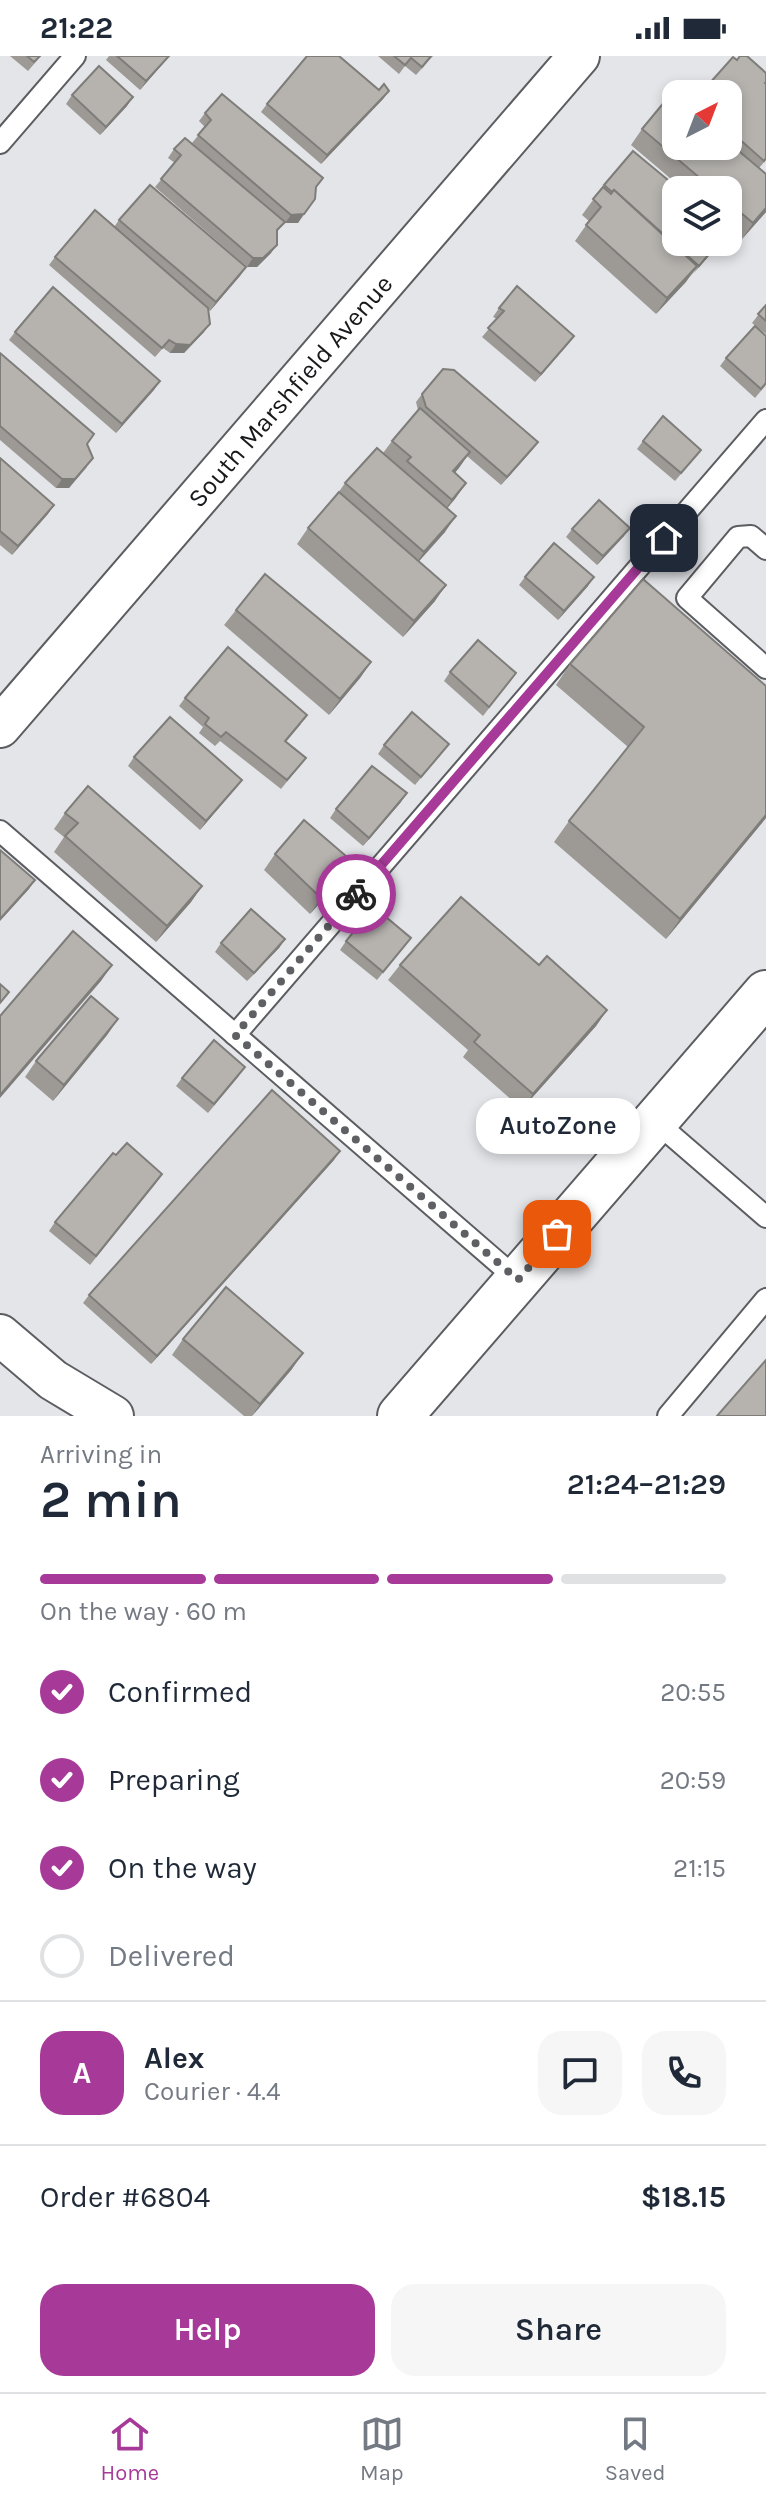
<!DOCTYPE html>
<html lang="en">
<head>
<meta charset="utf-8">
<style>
  body { margin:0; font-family:Karla,sans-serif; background:#f6f6f7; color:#1f2937; height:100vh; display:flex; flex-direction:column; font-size:30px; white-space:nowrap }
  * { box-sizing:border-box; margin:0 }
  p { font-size:26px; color:#747a83 }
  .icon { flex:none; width:44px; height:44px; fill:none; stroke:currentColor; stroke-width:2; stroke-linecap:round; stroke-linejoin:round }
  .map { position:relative; height:1360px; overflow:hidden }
  .panel { display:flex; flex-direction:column; background:#fff; flex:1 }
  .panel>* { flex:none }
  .needle { width:52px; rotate:42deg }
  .controls { position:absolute; left:662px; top:24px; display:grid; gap:16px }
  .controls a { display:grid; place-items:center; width:80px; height:80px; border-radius:16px; background:#fff; box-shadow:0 4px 12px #0003; font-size:40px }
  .pin { position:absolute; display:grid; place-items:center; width:68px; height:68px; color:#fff; margin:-34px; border-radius:16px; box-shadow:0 4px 12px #0006 }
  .courier { position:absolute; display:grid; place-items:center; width:80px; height:80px; margin:-40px; border:6px solid #a73a99; border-radius:50%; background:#fff; color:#222; box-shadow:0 2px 10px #0007 }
  .bubble { position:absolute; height:56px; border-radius:24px; background:#fff; box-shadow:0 4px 12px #0003; font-size:26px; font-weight:600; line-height:56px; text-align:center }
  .summary em { font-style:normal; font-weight:600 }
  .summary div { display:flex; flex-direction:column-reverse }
  .summary { display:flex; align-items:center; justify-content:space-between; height:136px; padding:0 40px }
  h1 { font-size:52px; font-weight:600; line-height:60px }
  .bar { display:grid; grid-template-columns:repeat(4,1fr); gap:12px 8px; align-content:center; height:96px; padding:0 40px }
  .bar i { height:10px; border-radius:6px; background:#e0e1e3 }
  .bar .on { background:#a73a99 }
  .bar p { grid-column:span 4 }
  .line { display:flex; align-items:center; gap:20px; padding:0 40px; border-top:2px solid #e0e1e3 }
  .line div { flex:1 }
  .round { display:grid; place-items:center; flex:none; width:84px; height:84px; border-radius:24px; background:#f6f6f7 }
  ol { padding:0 40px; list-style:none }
  li { display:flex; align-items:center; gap:24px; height:88px }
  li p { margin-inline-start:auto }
  li .icon { padding:8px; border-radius:50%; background:#a73a99; color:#fff; stroke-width:4 }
  li:last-child { color:#747a83 }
  li i { width:44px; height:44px; border:4px solid #e0e1e3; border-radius:50% }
  .button { display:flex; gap:16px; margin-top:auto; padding:16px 40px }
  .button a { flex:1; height:92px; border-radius:24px; background:#a73a99; color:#fff; font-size:32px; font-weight:600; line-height:92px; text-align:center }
  .button a+a { background:#f6f6f7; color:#1f2937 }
  .status { display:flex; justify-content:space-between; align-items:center; height:56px; padding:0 40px; background:#fff; direction:ltr }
  .status svg { height:22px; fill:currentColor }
  .dock { display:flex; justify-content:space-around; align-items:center; height:112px; border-top:2px solid #e0e1e3; background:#fff; font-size:22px; color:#747a83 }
  .dock a { display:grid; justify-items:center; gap:4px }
  .dock .on { color:#a73a99 }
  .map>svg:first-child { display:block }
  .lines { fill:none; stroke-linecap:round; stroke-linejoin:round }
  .service-casing { stroke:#5b5d61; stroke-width:24 }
  .minor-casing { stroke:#5b5d61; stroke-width:44 }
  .secondary-casing { stroke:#5b5d61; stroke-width:48 }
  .service { stroke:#fff; stroke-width:20 }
  .minor { stroke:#fff; stroke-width:40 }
  .secondary { stroke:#fff; stroke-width:44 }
  .wall { fill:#9d9a96 }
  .shaded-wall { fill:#7f7d7a }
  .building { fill:#b6b3af; stroke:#7f7d7a; stroke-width:2 }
  .done { stroke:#5f6063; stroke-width:8; stroke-dasharray:0 14.4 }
  .route { stroke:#a73a99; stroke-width:10 }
  .labels { text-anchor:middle; stroke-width:7; stroke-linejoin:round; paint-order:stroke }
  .street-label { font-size:26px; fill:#18191b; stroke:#f0f2f7 }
</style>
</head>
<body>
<div class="status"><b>21:22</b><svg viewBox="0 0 49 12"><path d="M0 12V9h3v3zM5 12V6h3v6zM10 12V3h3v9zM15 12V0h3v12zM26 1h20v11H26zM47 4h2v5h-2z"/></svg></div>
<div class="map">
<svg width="766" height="1360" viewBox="0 0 766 1360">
  <rect width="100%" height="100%" fill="#e3e5e9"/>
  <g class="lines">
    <defs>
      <g id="service">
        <path d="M0,87L75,0"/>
        <path d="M766,493L751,480L738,481L687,542L766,612"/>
        <path d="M0,775L518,1224"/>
        <path d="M235,979L766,364"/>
        <path d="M655,1065L766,1161"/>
        <path d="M668,1360L766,1243"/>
      </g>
      <g id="minor">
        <path id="s1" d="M0,671L579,0"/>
        <path d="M0,1279L53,1324L113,1360"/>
      </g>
      <path id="secondary" d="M400,1360L766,937"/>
    </defs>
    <!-- service casing -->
    <use href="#service" class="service-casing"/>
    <!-- minor casing -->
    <use href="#minor" class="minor-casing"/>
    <!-- secondary casing -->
    <use href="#secondary" class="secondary-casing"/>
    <!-- service -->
    <use href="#service" class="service"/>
    <!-- minor -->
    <use href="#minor" class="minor"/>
    <!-- secondary -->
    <use href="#secondary" class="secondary"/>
  </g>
  <!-- wall -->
  <g class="wall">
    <path d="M10,0H41L28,15Z"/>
    <path d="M109,0H169L140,34L106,4Z"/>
    <path d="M378,0H433L416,19L405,10L399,18Z"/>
    <path d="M737,4L766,17V104L759,112L766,118V156L742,183L728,171V134H684L631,89L642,73L728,90V38Z"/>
    <path d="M389,35L383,43L321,108L261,56L267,48Z"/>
    <path d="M72,39L127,50L100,79L66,48Z"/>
    <path d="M205,57L316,132L298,167H284L277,176L271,197L257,211H247L155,131L175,107L168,102L174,93L230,120L192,87L205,71L199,65Z"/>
    <path d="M604,129L721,186L656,258L575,185L589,165L582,159Z"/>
    <path d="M119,164L246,211L210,255L208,253L204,276L184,297H170L163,292L155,301L49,209L55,201L114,171Z"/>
    <path d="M766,249V278L752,267Z"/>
    <path d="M499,252L568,288L535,326L482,281L497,263L493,261Z"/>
    <path d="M15,276L160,325L116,377L9,284Z"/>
    <path d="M0,297L87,388V411L69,432H56L0,384Z"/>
    <path d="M726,302L766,329L755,342L720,310Z"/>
    <path d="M422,338L532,394L501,429L467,400L455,417L466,427L447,453L445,476L419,505L435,545L403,581L297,488L308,472L336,440L345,427L383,397L392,385L418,354L416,346Z"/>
    <path d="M643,385L701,394L675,425L637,393Z"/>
    <path d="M0,402L54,449L12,499L0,489Z"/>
    <path d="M572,473L624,480L597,509L566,481Z"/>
    <path d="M525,521L588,530L558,564L519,529Z"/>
    <path d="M236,554L371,606L360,622L329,659L224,569Z"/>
    <path d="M570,608L766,762L666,883L554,786L569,765L628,691L556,629Z"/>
    <path d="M450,616L516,617L483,660L444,625Z"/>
    <path d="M185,642L301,668L286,686L306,702L281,733L220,685L215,690L199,677L203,671L179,650Z"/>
    <path d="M384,689L443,696L415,729L378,698Z"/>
    <path d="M134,701L242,724L200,774L128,710Z"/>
    <path d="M401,746L363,790L330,762L336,753Z"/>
    <path d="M65,757L202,830L191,846L156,886L54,796L64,781L54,773Z"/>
    <path d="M275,798L353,806L342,822L310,858L264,814Z"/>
    <path d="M411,882L377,924L340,894L346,885Z"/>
    <path d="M285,883L279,892L247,925L215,896L221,887Z"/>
    <path d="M400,909H539L607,954L596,970L522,1053L463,1001L468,994L388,924Z"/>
    <path d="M118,963L107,979L53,1045L25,1021L36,1005Z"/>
    <path d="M239,1020L208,1057L176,1030L182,1022Z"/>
    <path d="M116,1099L156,1127L90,1209L49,1175L55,1166Z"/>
    <path d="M334,1104L151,1308L83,1247L89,1239Z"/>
    <path d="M183,1283L292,1313L252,1360H244L172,1299Z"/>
  </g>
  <!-- shaded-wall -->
  <g class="shaded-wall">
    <path d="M169,0L166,4L140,34L146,25Z"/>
    <path d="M389,35L383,43L321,108L327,99Z"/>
    <path d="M133,41L127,50L100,79L106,71Z"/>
    <path d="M315,143L298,167H285L291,159Z"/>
    <path d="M766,152V156L742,183L753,167Z"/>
    <path d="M719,186H721L693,218L699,210Z"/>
    <path d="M277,189L271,197L257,211H247L253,202Z"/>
    <path d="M697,210L686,226L656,258L667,242Z"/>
    <path d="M246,211L240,220L210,255L216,246Z"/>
    <path d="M210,268L204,276L184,297H170L176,288Z"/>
    <path d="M574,280L568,288L535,326L541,318Z"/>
    <path d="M160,325L154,334L116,377L122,368Z"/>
    <path d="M538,386L532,394L501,429L507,421Z"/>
    <path d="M470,396L459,412L442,431L453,415Z"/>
    <path d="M93,402L69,432H56L62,423Z"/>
    <path d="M466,427L455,443L441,459L452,444Z"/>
    <path d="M54,449L48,458L12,499L18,490Z"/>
    <path d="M456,460L445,476L413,512L424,496Z"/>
    <path d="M630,472L624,480L597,509L603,500Z"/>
    <path d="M594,521L588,530L558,564L564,555Z"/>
    <path d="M446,529L435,545L403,581L414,565Z"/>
    <path d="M371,606L360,622L329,659L340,643Z"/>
    <path d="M242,724L236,732L200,774L206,765Z"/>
    <path d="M407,737L401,746L363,790L369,782Z"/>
    <path d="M766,759V762L666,883L680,863Z"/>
    <path d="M353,806L342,822L310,858L321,842Z"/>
    <path d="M35,824L29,833L0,865V863Z"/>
    <path d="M202,830L191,846L156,886L167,870Z"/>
    <path d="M285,883L279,892L247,925L254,917Z"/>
    <path d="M112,909L101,925L0,1042V1039Z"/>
    <path d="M607,954L596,970L522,1053L533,1038Z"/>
    <path d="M118,963L107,979L53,1045L64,1029Z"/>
    <path d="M340,1095L334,1104L151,1308L157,1300Z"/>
    <path d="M303,1297L292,1313L252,1360L260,1348Z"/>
  </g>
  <!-- building -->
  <g class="building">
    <path d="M27,0H40L34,6Z"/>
    <path d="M117,0H169L146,25Z"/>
    <path d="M307,0H339L379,34L384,28L389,35L327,99L267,48Z"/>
    <path d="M394,0H431L422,11L411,2L405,9Z"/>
    <path d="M740,0H747L766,17V26L765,27L766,28V102L764,105L728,73V38H700L733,1L737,4Z"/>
    <path d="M99,10L133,41L106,71L72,39Z"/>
    <path d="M222,38L323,122L316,131L315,143L304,158L291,159L198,79L211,64L205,57Z"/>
    <path d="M671,38L676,42V90H728V86L766,118V152L753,167L728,146V134H714L642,73Z"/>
    <path d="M185,82L285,166L277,174V189L263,202H253L161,123L181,99L174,93Z"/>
    <path d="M633,95L680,134H676V186H719L699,210L614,134L612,136L604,129Z"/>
    <path d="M150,129L246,211L216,246L119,164Z"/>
    <path d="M603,131L611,138L614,134L697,210L667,242L586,169L601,151L593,143Z"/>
    <path d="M95,154L208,252L210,268L190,289L176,288L169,284L162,292L55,201Z"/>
    <path d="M517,230L574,280L541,318L488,272L504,255L499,252Z"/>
    <path d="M53,231L160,325L122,368L15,276Z"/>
    <path d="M766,249V265L758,258Z"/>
    <path d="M755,270L766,280V327L761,333L726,302Z"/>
    <path d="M0,297L94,378L87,388L93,402L75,423H62L0,370Z"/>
    <path d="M443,313L454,314L538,386L507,421L426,351L422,338Z"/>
    <path d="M420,352L470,396L453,415L466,427L452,444L407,405L411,401L392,385Z"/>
    <path d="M663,360L701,394L681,417L643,385Z"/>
    <path d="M377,392L456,460L424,496L345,427Z"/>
    <path d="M0,402L54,449L18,490L0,475Z"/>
    <path d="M339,436L446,529L414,565L308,472Z"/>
    <path d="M599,444L630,472L603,500L572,473Z"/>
    <path d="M554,487L594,521L564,555L525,521Z"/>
    <path d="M265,518L371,606L340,643L236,554Z"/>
    <path d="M643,523L766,630V759L680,863L569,765L644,671L570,608Z"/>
    <path d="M478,584L516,617L489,651L450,616Z"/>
    <path d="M228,591L307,659L285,685L306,702L287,724L226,676L221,681L205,668L209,662L185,642Z"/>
    <path d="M412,656L449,688L421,721L384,689Z"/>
    <path d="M170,661L242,724L206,765L134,701Z"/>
    <path d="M372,710L407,737L369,782L336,753Z"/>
    <path d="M88,730L202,830L167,870L65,780L78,767L65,757Z"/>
    <path d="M304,764L353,806L321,842L275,798Z"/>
    <path d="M0,794L35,824L0,863Z"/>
    <path d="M461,841L539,909L547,900L607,954L533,1038L474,986L480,979L400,909Z"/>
    <path d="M374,851L411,882L383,916L346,885Z"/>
    <path d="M251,853L285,883L254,917L221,887Z"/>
    <path d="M73,875L112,909L0,1039V960Z"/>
    <path d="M0,928L9,936L0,947Z"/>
    <path d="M91,940L118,963L64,1029L36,1005Z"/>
    <path d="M214,984L245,1011L214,1048L182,1022Z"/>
    <path d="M272,1034L340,1095L157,1300L89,1239Z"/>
    <path d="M127,1087L162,1118L96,1200L55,1166L113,1097L116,1099Z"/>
    <path d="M226,1231L303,1297L260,1348L183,1283Z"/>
    <path d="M766,1304V1360H717Z"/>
  </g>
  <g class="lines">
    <!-- done -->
    <path class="done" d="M356,838L235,979L518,1224L557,1178"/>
    <!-- route -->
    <path class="route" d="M356,838L664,482"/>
  </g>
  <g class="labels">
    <!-- street labels -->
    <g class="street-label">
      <text dy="9" stroke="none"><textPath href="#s1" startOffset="444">South Marshfield Avenue</textPath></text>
    </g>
  </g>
</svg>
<div class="controls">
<a><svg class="needle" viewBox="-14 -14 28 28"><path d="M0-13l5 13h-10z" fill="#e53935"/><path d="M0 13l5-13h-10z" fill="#747a83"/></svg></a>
<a><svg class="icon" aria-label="layers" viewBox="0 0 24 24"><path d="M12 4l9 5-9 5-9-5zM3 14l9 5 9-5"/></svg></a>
</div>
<div class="pin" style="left:557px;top:1178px;background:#ea580c"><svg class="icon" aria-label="bag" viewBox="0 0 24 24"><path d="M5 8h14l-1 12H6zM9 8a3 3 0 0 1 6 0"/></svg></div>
<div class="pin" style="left:664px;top:482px;background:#1f2937"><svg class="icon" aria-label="home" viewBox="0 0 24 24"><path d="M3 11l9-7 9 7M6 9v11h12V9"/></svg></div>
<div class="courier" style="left:356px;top:838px"><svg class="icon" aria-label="bike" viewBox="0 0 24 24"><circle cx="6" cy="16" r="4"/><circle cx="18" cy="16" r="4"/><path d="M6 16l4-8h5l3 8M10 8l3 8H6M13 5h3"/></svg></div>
<div class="bubble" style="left:476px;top:1042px;width:164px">AutoZone</div>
</div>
<section class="panel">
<div class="summary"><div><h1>2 min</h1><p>Arriving in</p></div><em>21:24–21:29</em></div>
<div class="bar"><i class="on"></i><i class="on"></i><i class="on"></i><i></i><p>On the way · 60 m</p></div>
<ol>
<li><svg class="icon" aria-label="check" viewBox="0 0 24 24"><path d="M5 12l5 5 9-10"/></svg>Confirmed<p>20:55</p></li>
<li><svg class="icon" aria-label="check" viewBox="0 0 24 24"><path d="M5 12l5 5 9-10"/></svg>Preparing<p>20:59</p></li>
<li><svg class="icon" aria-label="check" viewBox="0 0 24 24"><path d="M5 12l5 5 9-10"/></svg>On the way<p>21:15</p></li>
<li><i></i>Delivered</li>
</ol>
<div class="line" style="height:144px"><b class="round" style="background:#a73a99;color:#fff">A</b><div><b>Alex</b><p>Courier · 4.4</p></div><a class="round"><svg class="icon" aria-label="chat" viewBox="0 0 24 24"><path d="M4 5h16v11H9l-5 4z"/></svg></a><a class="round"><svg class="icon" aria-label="phone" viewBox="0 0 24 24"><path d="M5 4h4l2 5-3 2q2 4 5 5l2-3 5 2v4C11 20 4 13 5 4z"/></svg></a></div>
<div class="line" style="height:104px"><div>Order #6804</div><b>$18.15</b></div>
<div class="button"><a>Help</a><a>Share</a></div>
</section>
<nav class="dock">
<a class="on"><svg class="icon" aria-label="home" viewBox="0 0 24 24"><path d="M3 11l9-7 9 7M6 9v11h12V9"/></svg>Home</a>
<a><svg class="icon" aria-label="map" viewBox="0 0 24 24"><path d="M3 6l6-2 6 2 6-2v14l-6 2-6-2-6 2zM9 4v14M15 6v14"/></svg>Map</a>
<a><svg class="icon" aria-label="saved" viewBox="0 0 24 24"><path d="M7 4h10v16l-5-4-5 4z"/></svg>Saved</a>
</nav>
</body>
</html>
